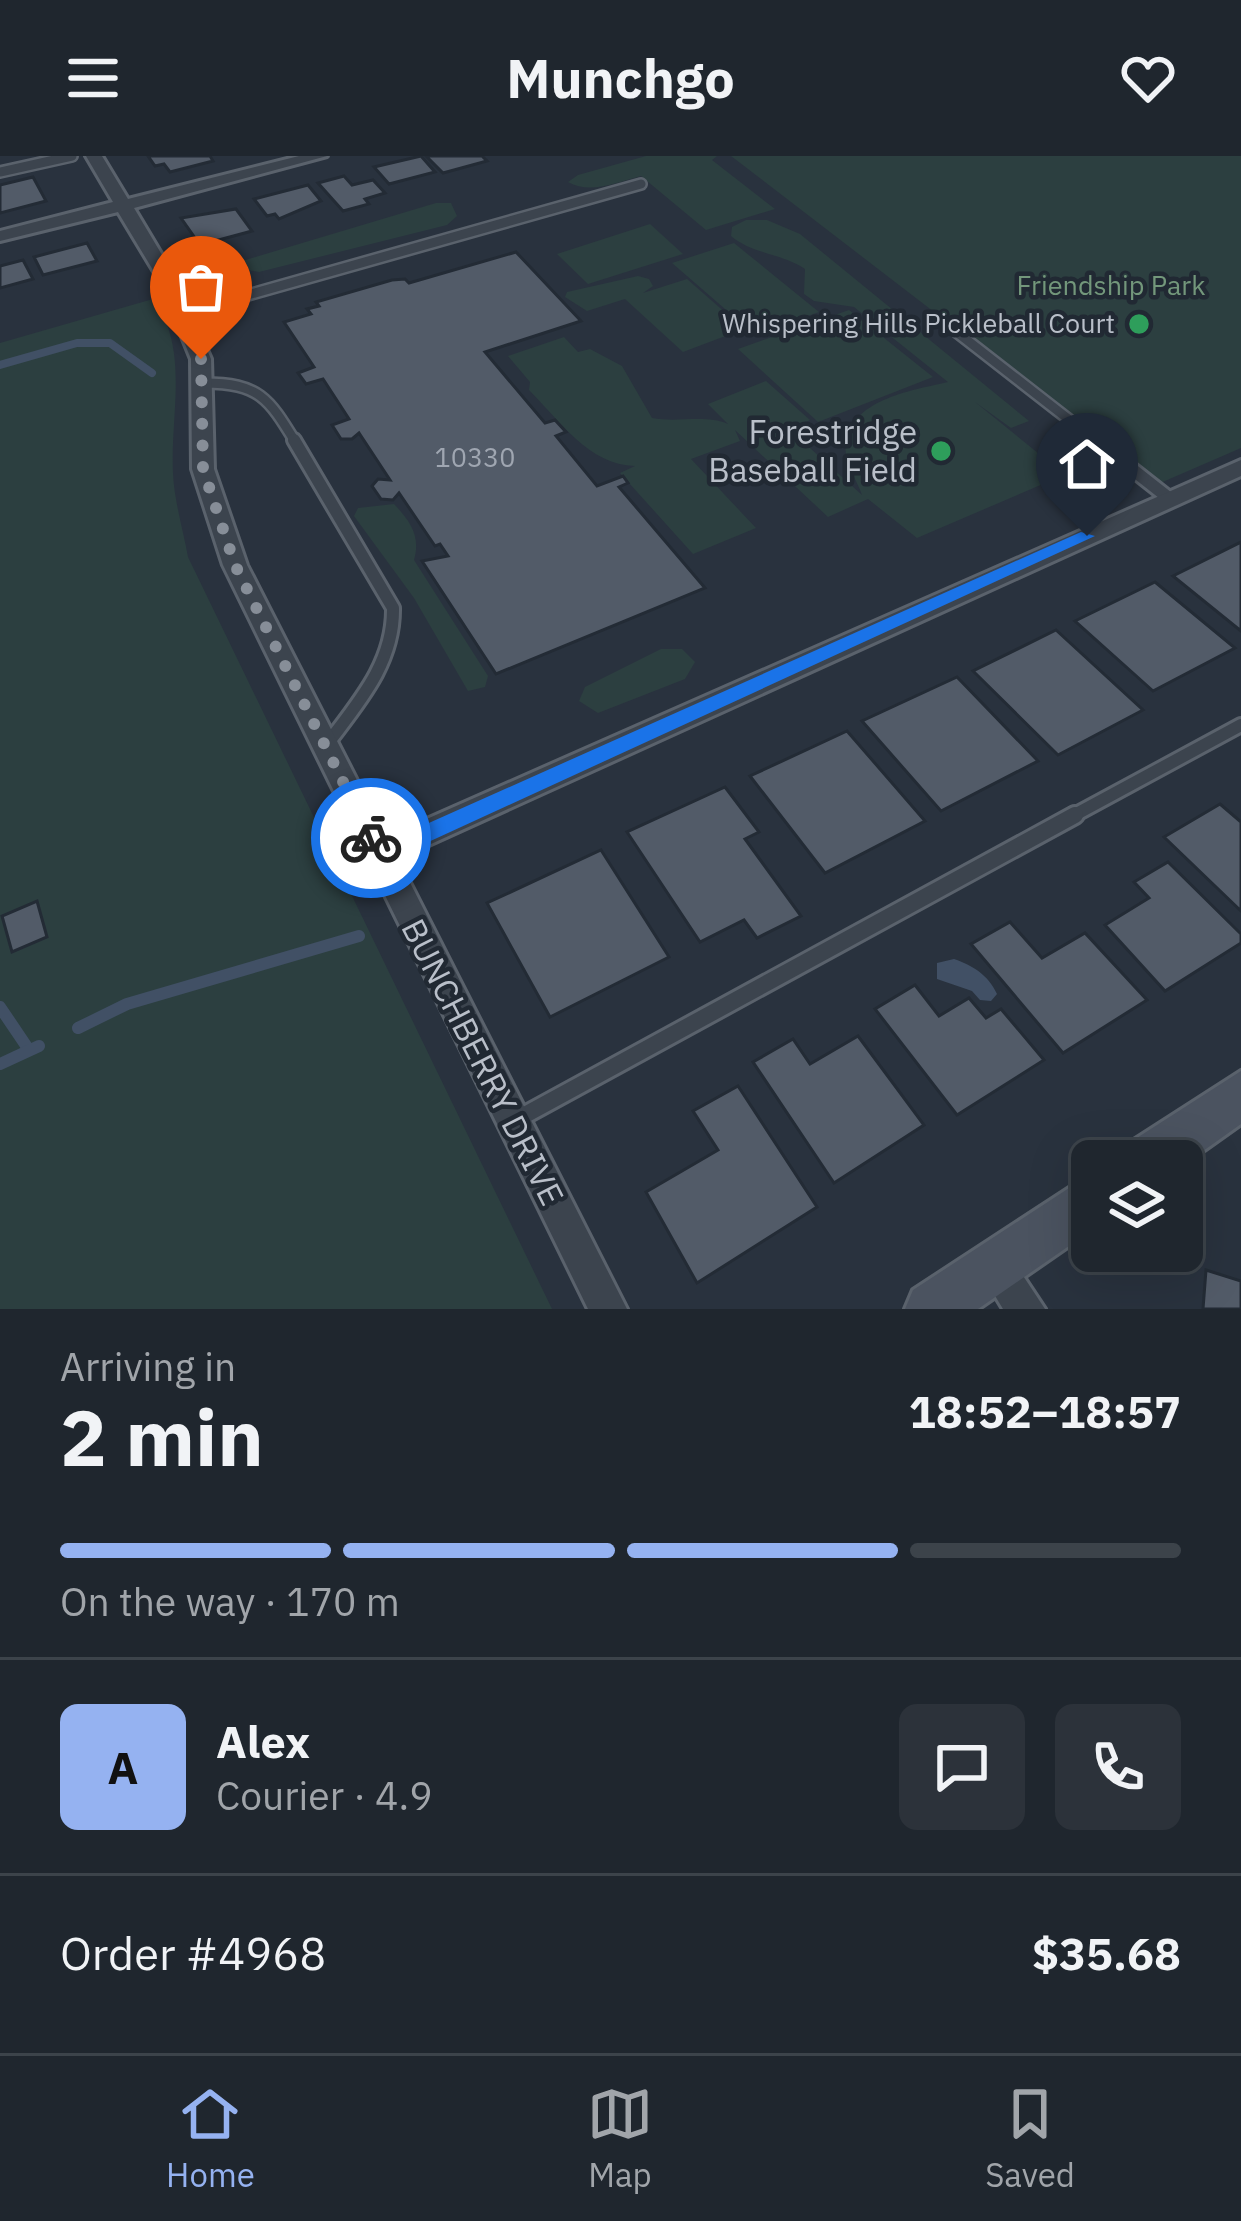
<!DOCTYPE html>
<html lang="en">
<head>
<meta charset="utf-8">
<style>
  body { margin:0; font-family:"IBM Plex Sans",sans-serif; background:#2c323a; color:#f1f3f6; height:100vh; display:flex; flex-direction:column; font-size:45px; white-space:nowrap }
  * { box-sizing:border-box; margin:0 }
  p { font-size:39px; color:#a1a5aa }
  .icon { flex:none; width:66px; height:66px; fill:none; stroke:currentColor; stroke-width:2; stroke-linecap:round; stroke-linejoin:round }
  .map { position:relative; height:1153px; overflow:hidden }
  .side { display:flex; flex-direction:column; background:#1f262e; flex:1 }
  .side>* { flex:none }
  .controls { position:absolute; left:1071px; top:984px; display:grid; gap:24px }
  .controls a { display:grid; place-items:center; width:132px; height:132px; border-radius:18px; background:#1f262e; box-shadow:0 12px 48px #0002,0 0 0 3px #3c434a; font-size:60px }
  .pin { position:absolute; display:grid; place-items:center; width:102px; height:102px; color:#fff; margin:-123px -51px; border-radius:50% 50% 50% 0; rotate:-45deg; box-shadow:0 0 12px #0007 }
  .pin .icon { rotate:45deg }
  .courier { position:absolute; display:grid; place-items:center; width:120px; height:120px; margin:-60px; border:9px solid #1a73e8; border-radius:50%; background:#fff; color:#222; box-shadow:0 3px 15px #0007 }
  .summary em { font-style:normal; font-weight:800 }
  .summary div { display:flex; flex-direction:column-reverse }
  .summary { display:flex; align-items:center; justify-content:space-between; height:204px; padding:0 60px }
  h1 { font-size:78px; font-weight:800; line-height:90px }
  .bar { display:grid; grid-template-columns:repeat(4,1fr); gap:18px 12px; align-content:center; height:144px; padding:0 60px }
  .bar i { height:15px; border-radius:9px; background:#3c434a }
  .bar .selected { background:#95b2f1 }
  .bar p { grid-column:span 4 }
  .line { display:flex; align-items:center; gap:30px; padding:0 60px; border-top:3px solid #3c434a }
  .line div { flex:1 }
  .round { display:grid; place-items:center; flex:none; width:126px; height:126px; border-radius:18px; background:#2c323a }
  header { display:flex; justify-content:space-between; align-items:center; height:156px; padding:0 60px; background:#1f262e; font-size:54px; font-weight:800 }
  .tab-bar { display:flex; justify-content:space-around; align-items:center; height:168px; border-top:3px solid #3c434a; background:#1f262e; font-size:33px; color:#a1a5aa }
  .tab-bar a { display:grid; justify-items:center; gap:6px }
  .tab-bar .selected { color:#95b2f1 }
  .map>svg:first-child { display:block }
  .green { fill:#2c3f40 }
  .water { fill:#415065 }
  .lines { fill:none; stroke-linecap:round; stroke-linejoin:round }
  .stream-far1 { stroke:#415065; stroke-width:8 }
  .stream { stroke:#415065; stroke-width:12 }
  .building { fill:#525b68; stroke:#232b35; stroke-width:3 }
  .lane-far2-casing { stroke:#5a626c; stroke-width:14 }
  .lane-far1-casing { stroke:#5a626c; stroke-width:18 }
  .lane-casing { stroke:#5a626c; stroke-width:22 }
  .street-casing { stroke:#5a626c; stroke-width:6 }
  .secondary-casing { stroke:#5a626c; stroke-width:6 }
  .lane-far2 { stroke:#3c444e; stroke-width:9 }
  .lane-far1 { stroke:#3c444e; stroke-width:12 }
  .lane { stroke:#3c444e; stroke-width:16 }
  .street { fill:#3c444e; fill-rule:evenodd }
  .secondary { fill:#4b5360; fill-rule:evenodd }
  .route { fill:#1a73e8 }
  .done { stroke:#878e98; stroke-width:12; stroke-dasharray:0 21.6 }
  .leisure-dot { fill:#2e9e5b; stroke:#212933; stroke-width:4.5 }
  .labels { text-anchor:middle; stroke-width:9; stroke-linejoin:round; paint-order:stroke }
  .far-park-label { font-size:27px; fill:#73977b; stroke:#212933 }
  .far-poi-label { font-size:27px; fill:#b9bfc9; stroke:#212933; text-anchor:end }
  .number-label { font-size:27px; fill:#9fa6b1 }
  .poi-label { font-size:33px; fill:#b9bfc9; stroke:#212933; text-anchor:end }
  .street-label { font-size:33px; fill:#b9bfc9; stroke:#212933 }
</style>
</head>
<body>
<header><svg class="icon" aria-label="menu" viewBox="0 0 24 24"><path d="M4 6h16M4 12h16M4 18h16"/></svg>Munchgo<svg class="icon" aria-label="heart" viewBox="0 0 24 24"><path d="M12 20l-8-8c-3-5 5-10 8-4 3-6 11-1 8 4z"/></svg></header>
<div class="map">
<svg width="1241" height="1153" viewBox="0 0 1241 1153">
  <rect width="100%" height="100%" fill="#29323e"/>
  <!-- green -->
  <g class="green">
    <path d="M646,0H717L712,4L775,53L706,74L641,20C618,26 590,39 568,26L578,19Z"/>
    <path d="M731,0H1241V292L1158,328Z"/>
    <path d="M436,47H451L457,60L447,69L259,116L248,114L242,105Z"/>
    <path d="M746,64H767L800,78L1029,265L1011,272L975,246L1049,306L1050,325L917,382L868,343L828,361L735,274L740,285L691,303L756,372L693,398L620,317L635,310C589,309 560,265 529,234L530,226L508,200L564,181L578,196L590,193L622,210L652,262C678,267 705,258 728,268L708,248L766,225L810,264L790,274L862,339C857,324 842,304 846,285C854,242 915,234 948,226L854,151L814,145L804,138L805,113C781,97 752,98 731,80L732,71Z"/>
    <path d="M650,68L683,98L588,128L557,98Z"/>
    <path d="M734,87L819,156L755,179L672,107Z"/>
    <path d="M638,120L649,123L653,130L643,137L687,123L744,173L683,196L625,143L587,155L565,141L567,136Z"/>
    <path d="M153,143C190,192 170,259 173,317C174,344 183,373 188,401L552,1153H0V187Z"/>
    <path d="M849,154L933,221L818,266L738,193Z"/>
    <path d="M394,348C410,365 421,380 414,404L488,520L485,531L468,535L414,442L354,360L358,352Z"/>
    <path d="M661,493H682L695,506L685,523L598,557L579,545L585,531Z"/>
  </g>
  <!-- water -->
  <path class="water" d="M954,803C974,810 988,819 997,838L991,845L980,844L972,835L937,823V807Z"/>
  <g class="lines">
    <!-- stream-far1 -->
    <path class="stream-far1" d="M0,209L77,187H110L152,217"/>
    <!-- stream -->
    <g class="stream">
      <path d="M0,851L29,894"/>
      <path d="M78,872L127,848L359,780"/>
      <path d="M0,908L39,890"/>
    </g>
  </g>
  <!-- building -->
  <g class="building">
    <path d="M148,0H210L213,5L170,16L164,8L155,10Z"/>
    <path d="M421,0L435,16L389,28L374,11Z"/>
    <path d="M426,0H482L487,5L443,17Z"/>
    <path d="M344,20L352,29L373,24L385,37L365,43L369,48L343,55L318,27Z"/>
    <path d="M33,21L46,45L0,57V29Z"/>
    <path d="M308,29L321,45L279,63L275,58L267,60L254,43Z"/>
    <path d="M236,53L252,75L200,89L181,62Z"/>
    <path d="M87,87L97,105L43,119L34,101Z"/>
    <path d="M516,96L581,165L485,196L545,267L555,264L566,276L556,280L597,330L623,320L628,327L619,331L705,432L496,518L422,405L448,400L440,388L435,390L399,337L393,344L381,343L372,330L378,323L390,324L359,277L352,283H341L332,269L349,263L323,223L306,228L298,217L314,211L284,166L311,158L307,153L319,150L316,146L392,124L405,123L409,127Z"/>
    <path d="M23,104L33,123L0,132V110Z"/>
    <path d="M1241,386V475L1173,420Z"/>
    <path d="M1155,426L1235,492L1153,535L1075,465Z"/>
    <path d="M1056,474L1143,554L1058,599L973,515Z"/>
    <path d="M957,521L1038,605L941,655L862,565Z"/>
    <path d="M847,575L925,665L825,717L750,620Z"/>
    <path d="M725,631L759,676L745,683L801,760L757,782L744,764L700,786L627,676Z"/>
    <path d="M1220,648L1241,666V755L1164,681Z"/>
    <path d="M601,694L669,801L550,861L487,747Z"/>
    <path d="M1168,706L1241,778V787L1165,835L1105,769L1149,742L1134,726Z"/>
    <path d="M37,745L47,781L12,796L2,760Z"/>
    <path d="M1010,766L1042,802L1085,777L1147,844L1063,897L971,788Z"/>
    <path d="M915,829L939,860L969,842L986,862L1001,853L1044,904L957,959L875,853Z"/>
    <path d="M858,880L924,969L834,1027L753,906L793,883L810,908Z"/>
    <path d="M738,930L817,1051L697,1127L646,1036L718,994L693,955Z"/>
    <path d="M1206,1114L1241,1125V1153H1203Z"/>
  </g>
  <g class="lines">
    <defs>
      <g id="lane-far2">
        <path d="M0,16L72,0"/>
        <path d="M184,157L641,28"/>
        <path d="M945,167L1099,287"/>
        <path d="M204,227C260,227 269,243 296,287"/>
      </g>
      <g id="lane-far1">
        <path d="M294,284L393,452C394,508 357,548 325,591"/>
        <path d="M1095,284L1170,343"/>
        <path d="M1069,662L1241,569"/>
      </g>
      <path id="lane" d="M512,966L1075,659"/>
      <g id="street">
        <path d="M86,0H102L128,43L299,0H327L134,52L177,124L211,203L214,313L247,409L386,681L1241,304V320L398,703L627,1153H588L223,409L192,313L191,203L159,124L118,56L0,85V75L113,46Z"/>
        <path d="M995,1092L1008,1097L1045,1153H1003L977,1110L982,1097Z"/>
      </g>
      <g id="secondary">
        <path d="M1241,915V968L1182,1010V1005H1122L1129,987Z"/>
        <path d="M1092,1017V1074L978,1153H905L913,1134Z"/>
      </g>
    </defs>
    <!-- lane-far2 casing -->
    <use href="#lane-far2" class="lane-far2-casing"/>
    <!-- lane-far1 casing -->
    <use href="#lane-far1" class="lane-far1-casing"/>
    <!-- lane casing -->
    <use href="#lane" class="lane-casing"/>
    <!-- street casing -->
    <use href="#street" class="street-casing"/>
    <!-- secondary casing -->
    <use href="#secondary" class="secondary-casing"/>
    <!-- lane-far2 -->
    <use href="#lane-far2" class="lane-far2"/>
    <!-- lane-far1 -->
    <use href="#lane-far1" class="lane-far1"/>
    <!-- lane -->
    <use href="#lane" class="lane"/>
    <!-- street -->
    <use href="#street" class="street"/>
    <!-- secondary -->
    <use href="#secondary" class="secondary"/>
  </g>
  <!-- route -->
  <path class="route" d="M1081,376L1095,380L387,705H372L360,682L371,673L384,687Z"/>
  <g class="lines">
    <!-- done -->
    <path class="done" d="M201,203L203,313L235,409L371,682"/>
  </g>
  <!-- markers -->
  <g class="leisure-dot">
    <circle cx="1139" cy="168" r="12"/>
    <circle cx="941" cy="295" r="12"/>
  </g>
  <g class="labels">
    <!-- far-park labels -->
    <g class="far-park-label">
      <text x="1111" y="139">Friendship Park</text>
    </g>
    <!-- far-poi labels -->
    <g class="far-poi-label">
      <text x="1115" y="177">Whispering Hills Pickleball Court</text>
    </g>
    <!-- number labels -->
    <g class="number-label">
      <text x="475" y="311">10330</text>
    </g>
    <!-- poi labels -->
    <g class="poi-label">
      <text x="917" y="288">Forestridge<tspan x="917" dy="38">Baseball Field</tspan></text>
    </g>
    <!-- street labels -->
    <g class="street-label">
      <text transform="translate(483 906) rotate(63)" y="12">BUNCHBERRY DRIVE</text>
    </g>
  </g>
</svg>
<div class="controls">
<a><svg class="icon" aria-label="layers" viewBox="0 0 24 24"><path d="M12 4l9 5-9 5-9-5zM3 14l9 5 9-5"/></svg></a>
</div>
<div class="pin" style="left:201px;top:203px;background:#ea580c"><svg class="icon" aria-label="bag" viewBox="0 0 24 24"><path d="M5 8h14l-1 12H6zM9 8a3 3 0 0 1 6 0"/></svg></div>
<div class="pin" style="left:1087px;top:380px;background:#1f2937"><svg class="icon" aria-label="home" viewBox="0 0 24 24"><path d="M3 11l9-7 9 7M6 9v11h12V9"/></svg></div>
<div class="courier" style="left:371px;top:682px"><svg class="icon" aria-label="bike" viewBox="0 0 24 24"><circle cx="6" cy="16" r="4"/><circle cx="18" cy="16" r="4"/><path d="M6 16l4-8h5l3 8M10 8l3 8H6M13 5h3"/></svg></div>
</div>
<section class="side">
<div class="summary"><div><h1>2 min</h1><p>Arriving in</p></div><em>18:52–18:57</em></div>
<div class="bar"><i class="selected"></i><i class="selected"></i><i class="selected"></i><i></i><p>On the way · 170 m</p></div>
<div class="line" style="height:216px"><b class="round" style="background:#95b2f1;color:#111">A</b><div><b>Alex</b><p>Courier · 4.9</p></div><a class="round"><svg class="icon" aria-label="chat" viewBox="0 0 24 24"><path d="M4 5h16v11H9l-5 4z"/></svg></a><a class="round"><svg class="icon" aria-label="phone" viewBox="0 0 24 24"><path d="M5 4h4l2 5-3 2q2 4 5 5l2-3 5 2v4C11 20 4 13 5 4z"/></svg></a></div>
<div class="line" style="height:156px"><div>Order #4968</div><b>$35.68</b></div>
</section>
<nav class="tab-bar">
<a class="selected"><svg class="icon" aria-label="home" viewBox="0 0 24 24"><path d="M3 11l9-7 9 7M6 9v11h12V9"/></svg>Home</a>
<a><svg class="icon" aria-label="map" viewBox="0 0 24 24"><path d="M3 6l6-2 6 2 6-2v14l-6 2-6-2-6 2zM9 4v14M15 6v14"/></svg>Map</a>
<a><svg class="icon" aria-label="saved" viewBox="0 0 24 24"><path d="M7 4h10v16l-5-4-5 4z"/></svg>Saved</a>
</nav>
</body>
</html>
